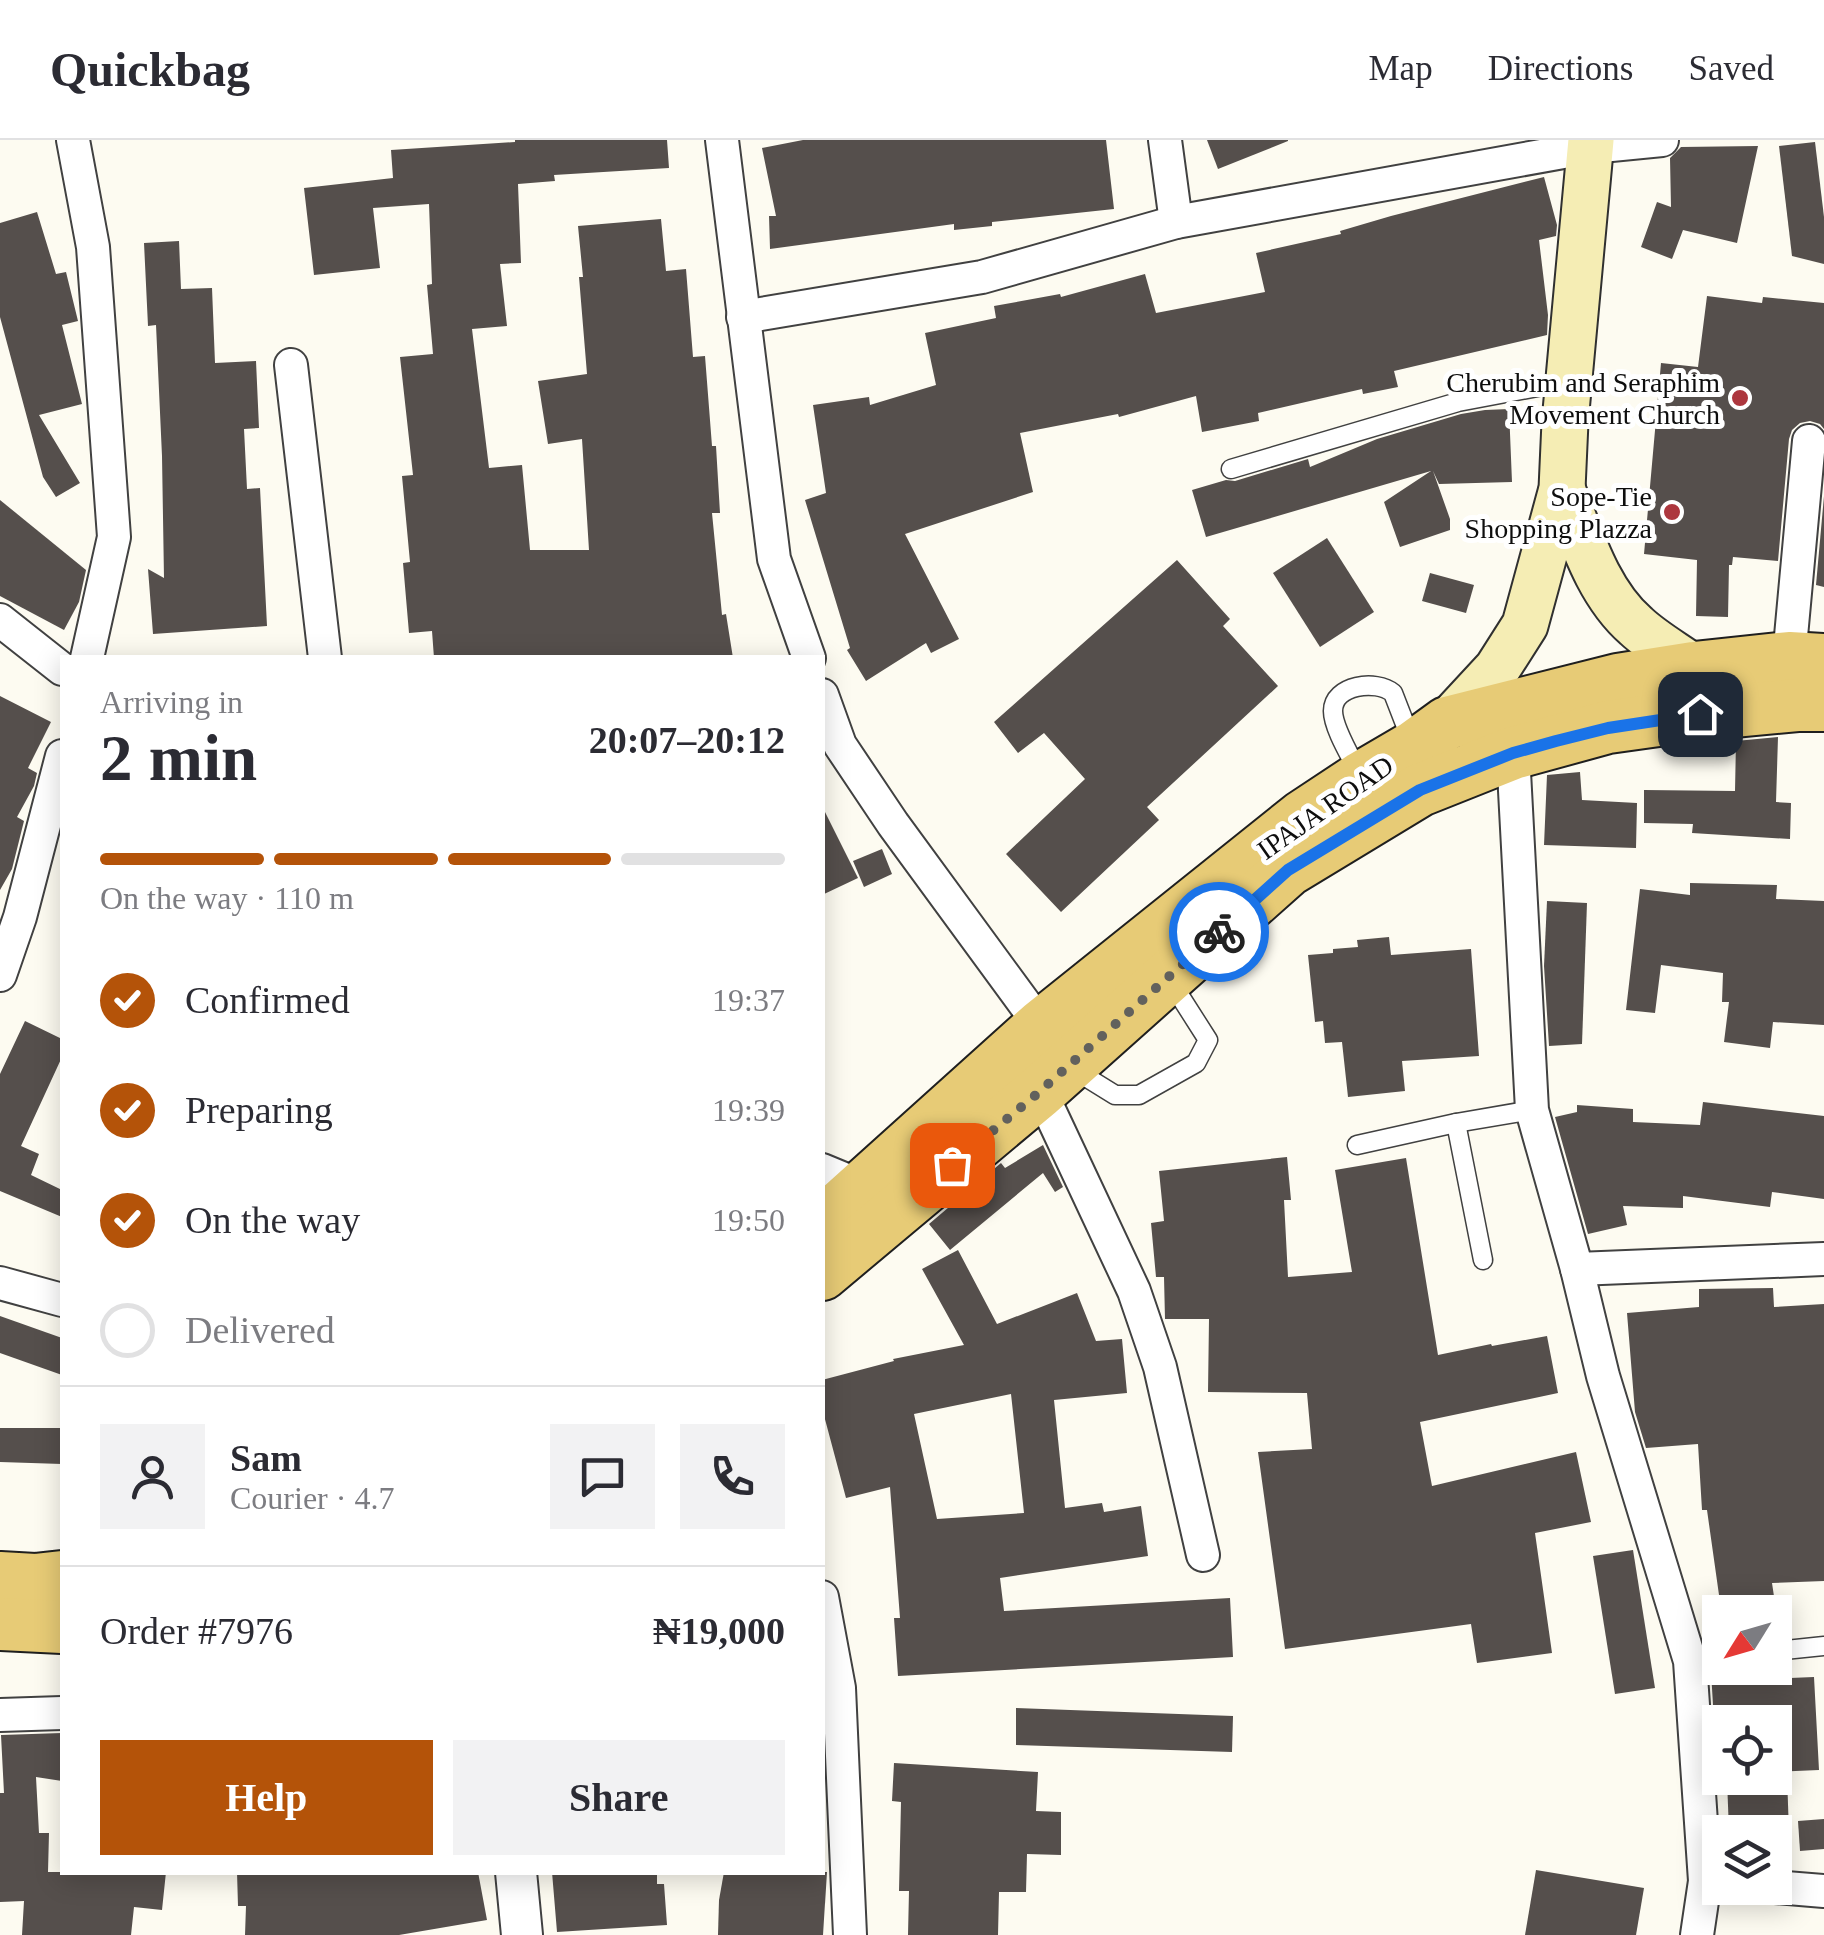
<!DOCTYPE html>
<html lang="en">
<head>
<meta charset="utf-8">
<style>
  body { margin:0; font-family:"Times New Roman",serif; background:#f2f2f3; color:#2b2b33; height:100vh; display:flex; flex-direction:column; font-size:38px; white-space:nowrap }
  * { box-sizing:border-box; margin:0 }
  p { font-size:32px; color:#7c7c81 }
  .icon { flex:none; width:55px; height:55px; fill:none; stroke:currentColor; stroke-width:2; stroke-linecap:round; stroke-linejoin:round }
  .map { position:relative; flex:1; overflow:hidden }
  .panel { position:absolute; left:60px; top:515px; width:765px; height:1220px; display:flex; flex-direction:column; background:#fff; border-radius:0px; box-shadow:0 5px 25px #0003 }
  .panel>* { flex:none }
  .needle { width:65px; rotate:233deg }
  .fabs { position:absolute; left:1702px; top:1455px; display:grid; gap:20px }
  .fabs a { display:grid; place-items:center; width:90px; height:90px; border-radius:0px; background:#fff; box-shadow:0 5px 25px #0003; font-size:50px }
  .pin { position:absolute; display:grid; place-items:center; width:85px; height:85px; color:#fff; margin:-42px; border-radius:20px; box-shadow:0 5px 15px #0006 }
  .courier { position:absolute; display:grid; place-items:center; width:100px; height:100px; margin:-50px; border:8px solid #1a73e8; border-radius:50%; background:#fff; color:#222; box-shadow:0 2px 12px #0007 }
  .overview em { font-style:normal; font-weight:700 }
  .overview div { display:flex; flex-direction:column-reverse }
  .overview { display:flex; align-items:center; justify-content:space-between; height:170px; padding:0 40px }
  h1 { font-size:65px; font-weight:700; line-height:75px }
  .bar { display:grid; grid-template-columns:repeat(4,1fr); gap:15px 10px; align-content:center; height:120px; padding:0 40px }
  .bar i { height:12px; border-radius:8px; background:#e1e1e2 }
  .bar .on { background:#b45309 }
  .bar p { grid-column:span 4 }
  .line { display:flex; align-items:center; gap:25px; padding:0 40px; border-top:2px solid #e1e1e2 }
  .line div { flex:1 }
  .round { display:grid; place-items:center; flex:none; width:105px; height:105px; border-radius:0px; background:#f2f2f3 }
  ol { padding:0 40px; list-style:none }
  li { display:flex; align-items:center; gap:30px; height:110px }
  li p { margin-inline-start:auto }
  li .icon { padding:10px; border-radius:50%; background:#b45309; color:#fff; stroke-width:4 }
  li:last-child { color:#7c7c81 }
  li i { width:55px; height:55px; border:5px solid #e1e1e2; border-radius:50% }
  .primary-button { display:flex; gap:20px; margin-top:auto; padding:20px 40px }
  .primary-button a { flex:1; height:115px; border-radius:0px; background:#b45309; color:#fff; font-size:40px; font-weight:700; line-height:115px; text-align:center }
  .primary-button a+a { background:#f2f2f3; color:#2b2b33 }
  header { display:flex; align-items:center; gap:60px; box-sizing:border-box; height:140px; padding:0 50px; background:#fff; border-bottom:2px solid #e1e1e2 }
  header strong { font-size:48px }
  nav { display:flex; gap:55px; margin-inline-start:auto; font-size:35px }
  .map>svg:first-child { display:block }
  .building { fill:#554f4c; fill-rule:evenodd }
  .lines { fill:none; stroke-linecap:round; stroke-linejoin:round }
  .service-casing { stroke:#414141; stroke-width:21 }
  .minor-casing { stroke:#414141; stroke-width:36 }
  .tertiary-casing { stroke:#414141; stroke-width:44 }
  .secondary-casing { stroke:#303030; stroke-width:49 }
  .primary-casing { stroke:#1f1f1f; stroke-width:56 }
  .service { stroke:#fff; stroke-width:18 }
  .minor { stroke:#fff; stroke-width:32 }
  .tertiary { stroke:#fff; stroke-width:40 }
  .secondary { stroke:#f5edb4; stroke-width:45 }
  .primary { stroke:#e7cb76; stroke-width:52 }
  .done { stroke:#62615d; stroke-width:10; stroke-dasharray:0 18 }
  .route { stroke:#1a73e8; stroke-width:12 }
  .poi-dot { fill:#ad373e; stroke:#fff; stroke-width:4 }
  .labels { text-anchor:middle; stroke-width:10; stroke-linejoin:round; paint-order:stroke }
  .poi-label { font-size:28px; fill:#0e0e0e; stroke:#fff; text-anchor:end }
  .street-label { font-size:28px; fill:#0e0e0e; stroke:#fff }
</style>
</head>
<body>
<header>
<strong>Quickbag</strong>
<nav><a>Map</a><a>Directions</a><a>Saved</a></nav>
</header>
<div class="map">
<svg width="1824" height="1795" viewBox="0 0 1824 1795">
  <rect width="100%" height="100%" fill="#fdfbf1"/>
  <!-- building -->
  <g class="building">
    <path d="M515,0H667L669,28L554,35L555,41L518,44L521,123L500,124L507,186L472,189L489,328L522,325L530,410H589L582,299L548,304L538,241L587,234L579,137H583L578,86L661,79L666,131L686,129L693,217L705,216L712,306H716L720,373H712L722,475L726,474L733,518H434L432,491L409,493L403,423L410,422L402,336L413,335L400,217L433,214L427,145L432,144L429,64L373,68L380,128L314,135L304,48L393,38L391,10L515,2Z"/>
    <path d="M803,0H1106L1114,69L992,82V86L954,90V84L770,109L769,76H776L762,8Z"/>
    <path d="M1207,0H1288V1L1218,29Z"/>
    <path d="M1815,2L1824,77V124L1792,116L1779,6Z"/>
    <path d="M1758,6L1737,103L1683,90L1672,119L1641,107L1657,62L1671,67L1670,18L1681,7Z"/>
    <path d="M1544,37L1557,85L1556,96L1539,100L1548,175L1547,195L1394,231L1398,247L1363,254L1362,249L1258,273L1259,281L1202,292L1196,256L1119,277L1118,274L1020,293L1033,352L905,394L959,499L931,513L926,503L866,541L847,510L850,508L805,360L826,353L813,265L869,257L870,265L936,245L925,193L996,178L994,166L1060,154L1061,157L1145,134L1156,173L1265,152L1256,113L1341,94L1340,91L1391,76Z"/>
    <path d="M37,72L56,134L66,132L78,181L62,185L82,264L39,275L80,343L56,357L43,337L0,177V83Z"/>
    <path d="M179,101L181,149L212,148L215,223L256,221L259,288L244,289L247,349L260,348L267,486L153,494L148,429L164,438L162,316L156,185L148,186L144,103Z"/>
    <path d="M1707,156L1762,163L1763,157L1824,163V289L1820,284L1810,281L1800,283L1792,290L1789,299L1778,421L1733,417L1732,425H1729L1728,477L1696,476L1697,420L1644,414L1661,223L1698,227Z"/>
    <path d="M1509,269L1512,342L1439,344L1433,331L1450,379V390L1400,407L1384,362L1431,331L1206,397L1192,350L1226,340L1235,341L1308,319L1310,327L1377,299L1461,274L1485,270Z"/>
    <path d="M1824,356V447L1816,445Z"/>
    <path d="M0,360L86,430L79,462L64,490L0,456Z"/>
    <path d="M1327,398L1374,472L1320,507L1273,433Z"/>
    <path d="M1177,420L1230,479L1223,486L1278,546L1147,667L1159,680L1061,772L1006,714L1085,639L1044,593L1018,613L994,582Z"/>
    <path d="M1430,433L1474,445L1466,473L1422,461Z"/>
    <path d="M0,556L51,582L28,628L37,633L34,646L17,677L24,681L12,729L0,750Z"/>
    <path d="M1778,597L1776,662L1791,663L1790,699L1692,693L1693,684L1644,683V650L1735,651L1736,601Z"/>
    <path d="M1580,632L1582,660L1637,663L1636,708L1544,705L1547,635Z"/>
    <path d="M822,666L858,738L822,755Z"/>
    <path d="M882,709L892,734L864,747L853,721Z"/>
    <path d="M1690,743L1777,745L1776,759L1824,761V885L1773,882L1770,908L1724,902L1729,862H1722L1723,833L1661,825L1655,873L1626,870L1640,749L1690,755Z"/>
    <path d="M1547,761L1587,763L1582,904L1549,906L1544,826Z"/>
    <path d="M1389,797L1391,815L1471,809L1479,916L1402,921L1405,951L1348,957L1342,902L1325,903L1323,881L1315,882L1308,815L1333,813V809L1358,807L1357,800Z"/>
    <path d="M25,881L62,899V917L21,1006L39,1014L31,1035L62,1050V1077L0,1051V934Z"/>
    <path d="M1703,962L1824,976V1059L1772,1052L1770,1067L1683,1056V1068L1623,1066L1627,1085L1588,1094L1555,977L1577,972V965L1633,969V982L1700,985Z"/>
    <path d="M1043,1005L1063,1047L1055,1052L1043,1033L950,1110L929,1084L1001,1023L1005,1028Z"/>
    <path d="M1287,1017L1291,1060H1284L1288,1137L1352,1132L1335,1030L1406,1018L1438,1215L1491,1204L1492,1206L1547,1196L1558,1253L1420,1282L1432,1346L1576,1312L1591,1382L1535,1393L1552,1513L1477,1523L1471,1484L1285,1509L1258,1312L1312,1309L1307,1253L1208,1252L1209,1179H1165L1164,1137H1156L1151,1083L1164,1081L1159,1031Z"/>
    <path d="M958,1110L997,1184L1077,1153L1096,1201L1122,1199L1127,1253L1054,1260L1065,1368L1102,1363L1104,1372L1141,1366L1148,1416L1000,1438L1004,1471L1230,1458L1233,1517L898,1536L894,1478H900L890,1347L846,1358L822,1268V1240L894,1221L893,1219L964,1205L922,1129ZM1011,1254L1024,1373L937,1379L914,1274Z"/>
    <path d="M1773,1148L1774,1167L1824,1164V1441L1772,1443L1775,1463L1740,1468L1739,1460L1720,1462L1707,1370H1702L1698,1304L1646,1308L1635,1272L1627,1173L1699,1167V1149Z"/>
    <path d="M0,1176L62,1198V1235L0,1213Z"/>
    <path d="M0,1288H62V1324L0,1322Z"/>
    <path d="M1633,1410L1655,1548L1615,1554L1593,1416Z"/>
    <path d="M1745,1528L1747,1540L1814,1537L1819,1630L1775,1632V1582H1714L1711,1531Z"/>
    <path d="M1016,1568L1233,1576L1232,1612L1016,1605Z"/>
    <path d="M62,1593V1641L36,1637L39,1693H49L48,1732H166L162,1770L134,1767L131,1795H22L24,1761L0,1762V1653H4L1,1595Z"/>
    <path d="M894,1623L1038,1632L1036,1671L1061,1672V1715L1027,1714L1026,1752H999L998,1795H908L909,1751H899L901,1662L892,1661Z"/>
    <path d="M1787,1636L1789,1692H1729L1727,1639Z"/>
    <path d="M1824,1679V1709L1800,1711L1798,1681Z"/>
    <path d="M1536,1730L1644,1748L1636,1795H1525Z"/>
    <path d="M237,1732H478L487,1780L399,1795H245L246,1766H238Z"/>
    <path d="M552,1732H657V1744H664L667,1785L557,1792Z"/>
    <path d="M724,1732H827L823,1795H718L719,1760Z"/>
  </g>
  <g class="lines">
    <defs>
      <g id="service">
        <path d="M1231,329L1458,262L1569,241"/>
        <path d="M1359,633C1351,617 1333,588 1333,571C1333,545 1376,539 1393,553L1412,602"/>
        <path d="M1073,929L1115,955H1139L1196,923L1208,900L1171,842"/>
        <path d="M1456,983L1483,1120"/>
        <path d="M1357,1005L1456,983L1532,970"/>
        <path d="M1775,1511L1824,1506"/>
        <path d="M1690,1521L1720,1517"/>
      </g>
      <g id="minor">
        <path d="M73,0L93,107L114,397L87,518"/>
        <path d="M722,0L774,419L809,518"/>
        <path d="M1165,0L1176,82"/>
        <path d="M743,177L982,137L1176,82L1591,7L1662,0"/>
        <path d="M291,225L325,518"/>
        <path d="M0,480L62,529"/>
        <path d="M1789,518L1809,301"/>
        <path d="M822,555L840,605L893,684L1041,886"/>
        <path d="M1513,613L1532,970L1577,1129L1603,1236L1690,1521L1705,1741L1697,1795"/>
        <path d="M0,835L20,777L62,616"/>
        <path d="M1038,953L1050,972L1134,1151L1160,1227L1203,1415"/>
        <path d="M822,1030L863,1047"/>
        <path d="M1577,1129L1824,1119"/>
        <path d="M0,1143L62,1160"/>
        <path d="M822,1457L839,1548L850,1795"/>
        <path d="M0,1575L62,1573"/>
        <path d="M1775,1747L1824,1751"/>
      </g>
      <path id="tertiary" d="M516,1732L522,1795"/>
      <g id="secondary">
        <path d="M1562,349C1581,396 1597,452 1636,486C1653,502 1675,514 1694,528"/>
        <path d="M1447,583L1497,529L1525,485L1562,349L1565,282L1591,0"/>
      </g>
      <g id="primary">
        <path d="M822,1083L1041,886L1302,677L1361,638L1414,607L1447,583L1618,540L1694,528L1789,518L1824,520"/>
        <path d="M822,1134L1038,953L1288,730L1420,650L1513,613L1608,587L1701,574L1797,565H1824"/>
        <path d="M0,1438L35,1440L62,1437"/>
        <path d="M0,1484L62,1487"/>
      </g>
    </defs>
    <!-- service casing -->
    <use href="#service" class="service-casing"/>
    <!-- minor casing -->
    <use href="#minor" class="minor-casing"/>
    <!-- tertiary casing -->
    <use href="#tertiary" class="tertiary-casing"/>
    <!-- secondary casing -->
    <use href="#secondary" class="secondary-casing"/>
    <!-- primary casing -->
    <use href="#primary" class="primary-casing"/>
    <!-- service -->
    <use href="#service" class="service"/>
    <!-- minor -->
    <use href="#minor" class="minor"/>
    <!-- tertiary -->
    <use href="#tertiary" class="tertiary"/>
    <!-- secondary -->
    <use href="#secondary" class="secondary"/>
    <!-- primary -->
    <use href="#primary" class="primary"/>
  </g>
  <g class="lines">
    <!-- done -->
    <path class="done" d="M952,1025L1038,953L1219,792"/>
    <!-- route -->
    <path class="route" d="M1219,792L1288,730L1420,650L1513,613L1556,601L1608,588L1700,574"/>
  </g>
  <!-- markers -->
  <g class="poi-dot">
    <circle cx="1740" cy="258" r="10"/>
    <circle cx="1672" cy="372" r="10"/>
  </g>
  <g class="labels">
    <!-- poi labels -->
    <g class="poi-label">
      <text x="1720" y="252">Cherubim and Seraphim<tspan x="1720" dy="32">Movement Church</tspan></text>
      <text x="1652" y="366">Sope-Tie<tspan x="1652" dy="32">Shopping Plazza</tspan></text>
    </g>
    <!-- street labels -->
    <g class="street-label">
      <text transform="translate(1325 667) rotate(-35)" y="10">IPAJA ROAD</text>
    </g>
  </g>
</svg>
<div class="fabs">
<a><svg class="needle" viewBox="-14 -14 28 28"><path d="M0-13l5 13h-10z" fill="#e53935"/><path d="M0 13l5-13h-10z" fill="#7c7c81"/></svg></a>
<a><svg class="icon" aria-label="locate" viewBox="0 0 24 24"><circle cx="12" cy="12" r="6"/><path d="M12 2v4M12 18v4M2 12h4M18 12h4"/></svg></a>
<a><svg class="icon" aria-label="layers" viewBox="0 0 24 24"><path d="M12 4l9 5-9 5-9-5zM3 14l9 5 9-5"/></svg></a>
</div>
<div class="pin" style="left:952px;top:1025px;background:#ea580c"><svg class="icon" aria-label="bag" viewBox="0 0 24 24"><path d="M5 8h14l-1 12H6zM9 8a3 3 0 0 1 6 0"/></svg></div>
<div class="pin" style="left:1700px;top:574px;background:#1f2937"><svg class="icon" aria-label="home" viewBox="0 0 24 24"><path d="M3 11l9-7 9 7M6 9v11h12V9"/></svg></div>
<div class="courier" style="left:1219px;top:792px"><svg class="icon" aria-label="bike" viewBox="0 0 24 24"><circle cx="6" cy="16" r="4"/><circle cx="18" cy="16" r="4"/><path d="M6 16l4-8h5l3 8M10 8l3 8H6M13 5h3"/></svg></div>
<section class="panel">
<div class="overview"><div><h1>2 min</h1><p>Arriving in</p></div><em>20:07–20:12</em></div>
<div class="bar"><i class="on"></i><i class="on"></i><i class="on"></i><i></i><p>On the way · 110 m</p></div>
<ol>
<li><svg class="icon" aria-label="check" viewBox="0 0 24 24"><path d="M5 12l5 5 9-10"/></svg>Confirmed<p>19:37</p></li>
<li><svg class="icon" aria-label="check" viewBox="0 0 24 24"><path d="M5 12l5 5 9-10"/></svg>Preparing<p>19:39</p></li>
<li><svg class="icon" aria-label="check" viewBox="0 0 24 24"><path d="M5 12l5 5 9-10"/></svg>On the way<p>19:50</p></li>
<li><i></i>Delivered</li>
</ol>
<div class="line" style="height:180px"><a class="round"><svg class="icon" aria-label="person" viewBox="0 0 24 24"><circle cx="12" cy="8" r="4"/><path d="M4 21q1-7 8-7t8 7"/></svg></a><div><b>Sam</b><p>Courier · 4.7</p></div><a class="round"><svg class="icon" aria-label="chat" viewBox="0 0 24 24"><path d="M4 5h16v11H9l-5 4z"/></svg></a><a class="round"><svg class="icon" aria-label="phone" viewBox="0 0 24 24"><path d="M5 4h4l2 5-3 2q2 4 5 5l2-3 5 2v4C11 20 4 13 5 4z"/></svg></a></div>
<div class="line" style="height:130px"><div>Order #7976</div><b>₦19,000</b></div>
<div class="primary-button"><a>Help</a><a>Share</a></div>
</section>
</div>
</body>
</html>
